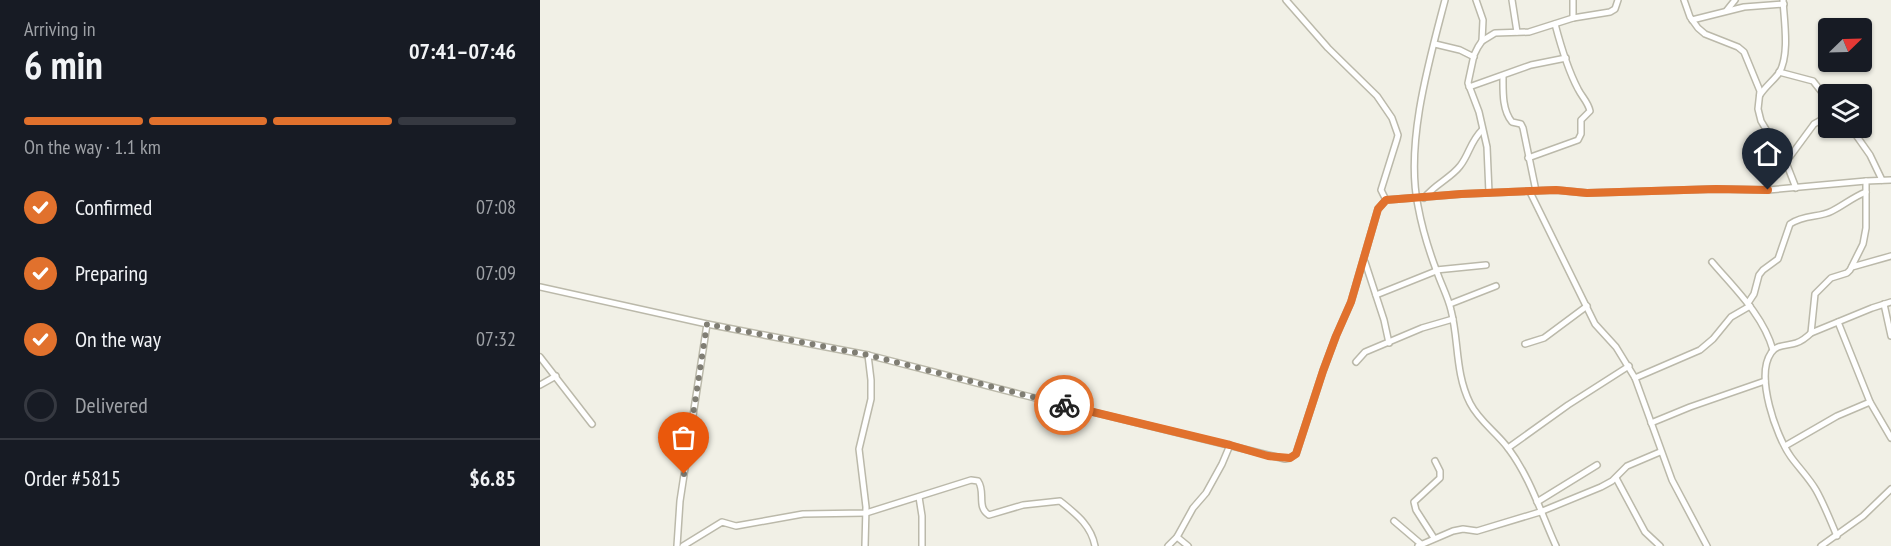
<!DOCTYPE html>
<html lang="en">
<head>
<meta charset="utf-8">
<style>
  body { margin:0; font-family:"PT Sans Narrow",sans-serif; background:#20242c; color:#f1f3f6; height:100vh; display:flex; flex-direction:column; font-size:22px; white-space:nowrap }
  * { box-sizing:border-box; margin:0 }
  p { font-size:20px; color:#9ea1a6 }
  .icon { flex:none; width:33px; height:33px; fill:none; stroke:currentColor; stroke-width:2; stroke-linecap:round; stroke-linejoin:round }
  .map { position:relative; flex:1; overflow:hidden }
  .details { display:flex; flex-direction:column; background:#171b24; width:540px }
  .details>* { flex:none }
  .needle { width:39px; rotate:67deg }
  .tools { position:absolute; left:1278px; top:18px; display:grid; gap:12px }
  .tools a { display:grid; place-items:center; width:54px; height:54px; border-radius:6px; background:#171b24; box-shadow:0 2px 4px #0004; font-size:30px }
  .pin { position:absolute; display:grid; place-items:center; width:51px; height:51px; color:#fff; margin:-62px -26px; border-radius:50% 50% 50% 0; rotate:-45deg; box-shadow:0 0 6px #0007 }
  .pin .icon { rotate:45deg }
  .courier { position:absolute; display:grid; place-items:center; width:60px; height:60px; margin:-30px; border:4px solid #e1712d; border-radius:50%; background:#fff; color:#222; box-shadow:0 2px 8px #0007 }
  .summary em { font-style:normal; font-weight:800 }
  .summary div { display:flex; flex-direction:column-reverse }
  .summary { display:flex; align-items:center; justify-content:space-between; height:102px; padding:0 24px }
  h1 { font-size:39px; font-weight:800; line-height:45px }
  .bar { display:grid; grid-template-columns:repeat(4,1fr); gap:9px 6px; align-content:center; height:72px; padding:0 24px }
  .bar i { height:8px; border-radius:4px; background:#363941 }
  .bar .on { background:#e1712d }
  .bar p { grid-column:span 4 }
  .line { display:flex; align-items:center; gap:15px; padding:0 24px; border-top:2px solid #363941 }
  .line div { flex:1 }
  ol { padding:0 24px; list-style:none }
  li { display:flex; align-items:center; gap:18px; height:66px }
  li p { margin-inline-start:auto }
  li .icon { padding:6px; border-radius:50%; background:#e1712d; color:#fff; stroke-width:4 }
  li:last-child { color:#9ea1a6 }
  li i { width:33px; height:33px; border:3px solid #363941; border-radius:50% }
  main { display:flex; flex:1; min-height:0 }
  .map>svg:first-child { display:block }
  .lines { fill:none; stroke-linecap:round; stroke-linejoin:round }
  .minor-casing { stroke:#bbb9aa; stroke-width:8 }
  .minor { stroke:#fff; stroke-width:5 }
  .done { stroke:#807e74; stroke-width:6; stroke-dasharray:0 10.8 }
  .route { stroke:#e1712d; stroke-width:8 }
</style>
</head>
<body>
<main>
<section class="details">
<div class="summary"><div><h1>6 min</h1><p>Arriving in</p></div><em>07:41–07:46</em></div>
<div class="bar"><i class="on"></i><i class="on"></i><i class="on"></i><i></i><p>On the way · 1.1 km</p></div>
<ol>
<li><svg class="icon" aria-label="check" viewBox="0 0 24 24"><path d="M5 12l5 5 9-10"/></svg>Confirmed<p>07:08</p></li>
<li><svg class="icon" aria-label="check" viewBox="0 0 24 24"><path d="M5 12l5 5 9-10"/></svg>Preparing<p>07:09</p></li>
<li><svg class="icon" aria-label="check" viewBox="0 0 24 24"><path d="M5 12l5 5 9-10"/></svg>On the way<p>07:32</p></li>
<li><i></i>Delivered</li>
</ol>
<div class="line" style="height:78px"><div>Order #5815</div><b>$6.85</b></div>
</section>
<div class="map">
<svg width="1351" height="546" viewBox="0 0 1351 546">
  <rect width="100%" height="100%" fill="#f1f0e6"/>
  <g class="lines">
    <defs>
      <g id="minor">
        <path d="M746,0L788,48L837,96L852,118L858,135L857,139L841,190L846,200"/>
        <path d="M905,0C889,61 865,144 878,206C882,228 889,251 897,272C901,284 908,297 911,310C919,341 915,373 930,403C939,421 956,432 968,448C990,477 1001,513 1016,546"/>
        <path d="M936,0L943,20L942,41"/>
        <path d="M972,0L977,32"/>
        <path d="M1144,0L1150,17L1158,28L1165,34L1198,47L1204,52L1220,91L1218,109L1221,121L1227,131L1238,142L1256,188"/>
        <path d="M1187,10L1195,0"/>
        <path d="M1033,18V0"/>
        <path d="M1152,20L1204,7L1244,4"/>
        <path d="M895,44L920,50L934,57"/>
        <path d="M1239,72L1273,81L1288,100"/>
        <path d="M963,76C963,91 962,110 972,122L981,124L983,128L996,191"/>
        <path d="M929,87L991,65L1026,58"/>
        <path d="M1220,95C1225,87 1233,81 1239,73C1250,55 1244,20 1243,0"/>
        <path d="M1311,128L1330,155L1342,180"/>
        <path d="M988,158L1038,140L1041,134V120L1050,111C1048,102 1042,97 1038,89C1029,72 1020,43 1015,24"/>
        <path d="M1246,162L1274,124L1288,116"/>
        <path d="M990,192L1055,324L1076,347L1095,378L1132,480L1167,546"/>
        <path d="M949,193L947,147L939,112L928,83L934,55L938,47L942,41L955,33L989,32L1033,18L1070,12L1075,9L1078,0"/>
        <path d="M884,198C895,184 911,178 920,166C929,155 930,142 942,130"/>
        <path d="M825,262L844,320L849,343"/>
        <path d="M1172,262C1195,289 1223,315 1233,350"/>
        <path d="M1312,267L1351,256"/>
        <path d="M896,270L946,265"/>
        <path d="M0,287L167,324L328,355L479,394L745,459L750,458L756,454L783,371L796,336L811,302L838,209L846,200L922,194L1016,190L1047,193L1176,189L1228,190L1326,181L1351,180"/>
        <path d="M836,295L896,271"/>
        <path d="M1208,303L1214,294L1219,275L1223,270L1238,259L1250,224C1265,214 1279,218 1292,211C1304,205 1313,197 1326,192"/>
        <path d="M910,304L956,286"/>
        <path d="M1344,304L1351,336"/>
        <path d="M1298,322L1330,402L1351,438"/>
        <path d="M1271,333L1332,308L1351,302"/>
        <path d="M985,344L1004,338L1047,306"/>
        <path d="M0,357L52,424"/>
        <path d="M816,362L825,352L882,328L913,319"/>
        <path d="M1095,378L1160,350L1173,339L1191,317L1210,306"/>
        <path d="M0,385L16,376"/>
        <path d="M1111,423L1150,407L1225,381"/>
        <path d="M1245,446L1297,416L1330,402"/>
        <path d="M968,448L1028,405L1089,366"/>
        <path d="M1076,478L1105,532L1120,546"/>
        <path d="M379,497L382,516V546"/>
        <path d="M997,502L1057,465"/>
        <path d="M854,521L881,544"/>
        <path d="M1297,536C1290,520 1284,504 1276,490C1269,478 1259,468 1251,457C1236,436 1215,376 1231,353C1236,344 1248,346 1256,343C1262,341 1267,337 1271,333L1275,294L1291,278L1307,273L1310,270L1323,244L1326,228V181"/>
        <path d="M637,537L648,546"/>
        <path d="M894,538L876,510L874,502L900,478V471L895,461"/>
        <path d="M137,546L140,501L167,324"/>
        <path d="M143,546L182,522L196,526L263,514L326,513L431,480L438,481C446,492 436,507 449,515L483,505L520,501C536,514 551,525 555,546"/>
        <path d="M325,546L326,507L319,449L331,399V380L328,355"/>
        <path d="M628,546L637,537L653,508L666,493L682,464L690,445"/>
        <path d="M878,546L913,531L923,529L937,531L1000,512L1061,487L1072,481L1087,466L1120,452"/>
        <path d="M1281,546L1323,516L1351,489"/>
      </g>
    </defs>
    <!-- minor casing -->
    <use href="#minor" class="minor-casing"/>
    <!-- minor -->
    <use href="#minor" class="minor"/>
  </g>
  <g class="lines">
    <!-- done -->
    <path class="done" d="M144,474L167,324L328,355L524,405"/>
    <!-- route -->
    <path class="route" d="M524,405L690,445L728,456L750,458L756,454L783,371L796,336L811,302L838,209L846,200L921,194L1016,190L1047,193L1176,189L1228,190"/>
  </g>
</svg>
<div class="tools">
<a><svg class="needle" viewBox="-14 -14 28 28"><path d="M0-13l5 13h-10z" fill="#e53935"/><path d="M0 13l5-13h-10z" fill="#9ea1a6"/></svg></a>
<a><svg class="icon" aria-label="layers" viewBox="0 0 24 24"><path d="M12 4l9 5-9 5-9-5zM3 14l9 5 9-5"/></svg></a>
</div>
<div class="pin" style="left:144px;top:474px;background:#ea580c"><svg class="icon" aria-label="bag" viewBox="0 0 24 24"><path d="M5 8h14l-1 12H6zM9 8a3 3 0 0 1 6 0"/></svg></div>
<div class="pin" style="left:1228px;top:190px;background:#1f2937"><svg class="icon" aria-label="home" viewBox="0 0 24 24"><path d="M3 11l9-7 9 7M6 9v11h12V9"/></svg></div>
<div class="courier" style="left:524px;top:405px"><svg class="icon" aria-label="bike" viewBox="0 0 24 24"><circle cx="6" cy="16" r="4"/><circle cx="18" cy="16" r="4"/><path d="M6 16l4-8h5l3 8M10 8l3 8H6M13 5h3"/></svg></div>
</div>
</main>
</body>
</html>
